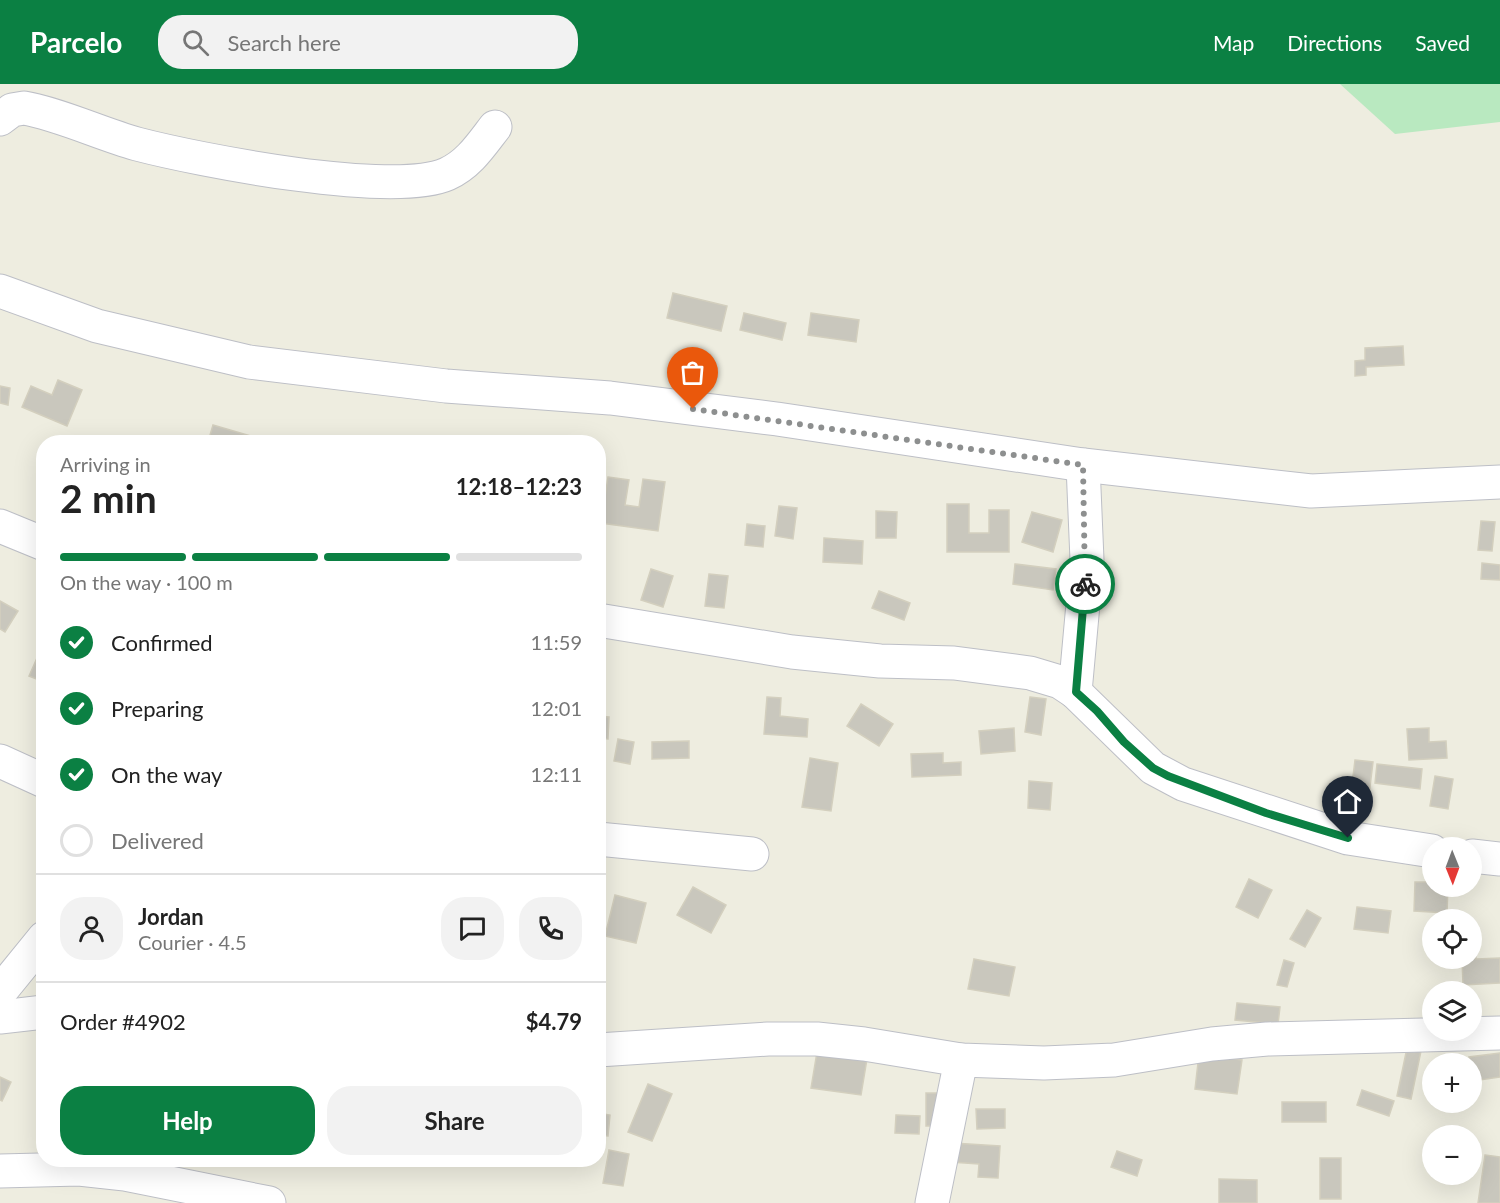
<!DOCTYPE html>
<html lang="en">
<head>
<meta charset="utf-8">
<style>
  body { margin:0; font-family:Lato,sans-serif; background:#f2f2f2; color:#222; height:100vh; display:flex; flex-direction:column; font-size:22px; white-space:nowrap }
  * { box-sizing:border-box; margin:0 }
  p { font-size:20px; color:#767676 }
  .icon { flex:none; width:33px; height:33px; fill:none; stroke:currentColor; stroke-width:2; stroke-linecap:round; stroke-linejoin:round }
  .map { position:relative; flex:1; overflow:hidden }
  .sheet { position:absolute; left:36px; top:351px; width:570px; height:732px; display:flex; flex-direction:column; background:#fff; border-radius:24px; box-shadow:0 6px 24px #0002 }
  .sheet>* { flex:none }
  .needle { width:39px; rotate:179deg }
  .tools { position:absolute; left:1422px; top:753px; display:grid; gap:12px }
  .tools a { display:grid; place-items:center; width:60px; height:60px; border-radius:50%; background:#fff; box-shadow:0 6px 24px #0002; font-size:30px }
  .pin { position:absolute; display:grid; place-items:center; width:51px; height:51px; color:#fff; margin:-62px -26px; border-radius:50% 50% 50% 0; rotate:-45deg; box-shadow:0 0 6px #0007 }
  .pin .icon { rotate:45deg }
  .courier { position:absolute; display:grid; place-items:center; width:60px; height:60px; margin:-30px; border:4px solid #0b8043; border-radius:50%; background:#fff; color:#222; box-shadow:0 2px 8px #0007 }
  .head em { font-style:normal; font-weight:700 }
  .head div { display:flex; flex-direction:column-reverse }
  .head { display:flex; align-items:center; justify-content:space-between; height:102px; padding:0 24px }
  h1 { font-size:39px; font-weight:700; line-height:45px }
  .bar { display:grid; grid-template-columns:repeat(4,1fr); gap:9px 6px; align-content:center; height:72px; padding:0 24px }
  .bar i { height:8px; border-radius:4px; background:#e0e0e0 }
  .bar .selected { background:#0b8043 }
  .bar p { grid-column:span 4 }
  .line { display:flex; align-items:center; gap:15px; padding:0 24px; border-top:2px solid #e0e0e0 }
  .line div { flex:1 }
  .round { display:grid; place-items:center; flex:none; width:63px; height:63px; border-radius:24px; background:#f2f2f2 }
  ol { padding:0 24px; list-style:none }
  li { display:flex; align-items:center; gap:18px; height:66px }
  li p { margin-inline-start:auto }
  li .icon { padding:6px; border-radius:50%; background:#0b8043; color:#fff; stroke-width:4 }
  li:last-child { color:#767676 }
  li i { width:33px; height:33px; border:3px solid #e0e0e0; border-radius:50% }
  .primary-button { display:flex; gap:12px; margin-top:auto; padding:12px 24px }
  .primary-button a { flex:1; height:69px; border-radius:24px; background:#0b8043; color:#fff; font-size:24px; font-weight:700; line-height:69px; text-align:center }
  .primary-button a+a { background:#f2f2f2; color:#222 }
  header { display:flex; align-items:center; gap:36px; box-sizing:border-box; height:84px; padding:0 30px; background:#0b8043; color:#fff }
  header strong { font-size:28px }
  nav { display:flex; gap:33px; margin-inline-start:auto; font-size:21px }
  .search { width:420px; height:54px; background:#f2f2f2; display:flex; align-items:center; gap:15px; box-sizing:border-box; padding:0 21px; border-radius:24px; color:#767676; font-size:22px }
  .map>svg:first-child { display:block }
  .green { fill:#b9e9c0 }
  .building { fill:#c9c7bd; stroke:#d3cfbe; stroke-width:1.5 }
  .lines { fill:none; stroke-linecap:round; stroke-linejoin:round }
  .street-casing { stroke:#bdbfc6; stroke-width:35 }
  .street { stroke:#fff; stroke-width:33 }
  .done { stroke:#8d8f8f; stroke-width:6; stroke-dasharray:0 10.8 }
  .route { stroke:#0b8043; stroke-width:8 }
</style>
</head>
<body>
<header>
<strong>Parcelo</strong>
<div class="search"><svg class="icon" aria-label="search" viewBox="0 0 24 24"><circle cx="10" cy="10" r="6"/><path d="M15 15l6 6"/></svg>Search here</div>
<nav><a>Map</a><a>Directions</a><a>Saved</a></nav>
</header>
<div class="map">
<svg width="1500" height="1119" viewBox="0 0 1500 1119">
  <rect width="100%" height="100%" fill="#eeede0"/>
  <!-- green -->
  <path class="green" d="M1340,0H1500V38L1395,50Z"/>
  <!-- building -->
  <g class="building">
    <path d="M673,209L727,222L721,247L667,234Z"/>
    <path d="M744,229L786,239L782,256L740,246Z"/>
    <path d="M811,229L859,236L856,258L808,251Z"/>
    <path d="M1403,262L1404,281L1366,283V291L1355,292V277L1365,276V264Z"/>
    <path d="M58,296L82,306L67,342L22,323L31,302L52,311Z"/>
    <path d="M0,302L10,304L8,321L0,319Z"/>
    <path d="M213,341L261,355L260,358H208Z"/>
    <path d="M608,393L629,396L625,421L639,423L643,395L665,398L658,447L601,439Z"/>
    <path d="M947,420H969V449H989V426H1009V468H947Z"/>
    <path d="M779,422L797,424L793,455L775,452Z"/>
    <path d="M876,427L897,428L896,454H876Z"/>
    <path d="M1032,428L1062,436L1053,468L1022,458Z"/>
    <path d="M1481,437L1495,438L1492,467L1478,466Z"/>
    <path d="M747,440L765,442L763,463L745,461Z"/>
    <path d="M824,454L863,457L862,480L823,478Z"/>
    <path d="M1482,479L1500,481V496L1481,495Z"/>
    <path d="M1015,480L1056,485L1053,506L1013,500Z"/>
    <path d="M651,485L673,492L663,523L641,516Z"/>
    <path d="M709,490L728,492L724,524L705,522Z"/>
    <path d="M879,507L910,519L904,536L872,524Z"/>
    <path d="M0,517L18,527L5,548L0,545Z"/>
    <path d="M41,565L44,566V598L29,592Z"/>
    <path d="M767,613L781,614L780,632L808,635L807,653L764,650Z"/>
    <path d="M1030,613L1046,615L1041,651L1025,648Z"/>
    <path d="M861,620L893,640L879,662L847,642Z"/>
    <path d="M598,632L609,633L608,655L598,654Z"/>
    <path d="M1014,644L1015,667L981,670L979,647Z"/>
    <path d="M1429,644V658L1446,657L1447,674L1409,676L1407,645Z"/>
    <path d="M618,655L634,658L630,680L614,677Z"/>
    <path d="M689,657V674L652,675V658Z"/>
    <path d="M943,669V679L961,678V691L912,693L911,670Z"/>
    <path d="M810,674L838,679L831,727L802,723Z"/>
    <path d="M1355,676L1373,678L1368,719L1350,717Z"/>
    <path d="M1377,680L1422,685L1420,705L1375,699Z"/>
    <path d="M1435,692L1453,695L1448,725L1430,722Z"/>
    <path d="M1029,697L1052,699L1050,726L1028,724Z"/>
    <path d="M1249,795L1272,806L1258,834L1236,823Z"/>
    <path d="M1415,798H1432V802H1448L1447,829L1414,827Z"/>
    <path d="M693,803L726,821L711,849L677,831Z"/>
    <path d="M615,811L646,819L636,859L605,852Z"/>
    <path d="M1357,823L1391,827L1388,849L1354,845Z"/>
    <path d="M1307,826L1321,834L1305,863L1290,855Z"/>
    <path d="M1472,851H1475L1476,875L1500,874V899L1463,901L1462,874H1472Z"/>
    <path d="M974,875L1015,883L1009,912L968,905Z"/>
    <path d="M1284,876L1294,879L1287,903L1277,901Z"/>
    <path d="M1237,919L1280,923L1278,940L1235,936Z"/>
    <path d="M818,962L868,969L861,1011L811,1004Z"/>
    <path d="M1407,964L1421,967L1411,1015L1397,1012Z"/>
    <path d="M1500,969V993L1473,997L1469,973Z"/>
    <path d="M1199,970L1242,976L1237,1010L1195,1005Z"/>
    <path d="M0,993L11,998L2,1017L0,1016Z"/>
    <path d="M648,1000L672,1010L652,1057L628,1048Z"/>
    <path d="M1362,1006L1394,1017L1389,1032L1357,1021Z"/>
    <path d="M926,1009H942L943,1042H926Z"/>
    <rect x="1282" y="1018" width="44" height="20"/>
    <path d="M976,1025H1005V1044L977,1045Z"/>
    <path d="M598,1029L610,1031L608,1052L598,1051Z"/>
    <path d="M896,1031L920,1032L919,1050L895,1049Z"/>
    <path d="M953,1059L1000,1062L998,1094L978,1093L979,1080L951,1078Z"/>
    <path d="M609,1066L629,1070L623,1102L603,1099Z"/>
    <path d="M1117,1067L1142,1076L1137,1092L1111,1083Z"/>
    <path d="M1485,1071L1500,1073V1119H1478Z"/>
    <rect x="1320" y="1074" width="21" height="41"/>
    <path d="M1219,1095L1257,1096V1119H1219Z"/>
  </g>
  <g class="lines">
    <defs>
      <g id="street">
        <path d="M0,35L12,26L24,24C59,30 101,50 137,60C198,76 393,114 447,90C469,80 481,61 495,43"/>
        <path d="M0,207L97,242L249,278L446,302L610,314L777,335L1083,381L1311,407L1500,398"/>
        <path d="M0,442L44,460"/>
        <path d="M598,536L792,568L880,577L954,579L1030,589L1060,598L1075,608L1153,684L1183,700L1348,754L1432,767"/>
        <path d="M1075,608L1087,476L1083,381"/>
        <path d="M0,677L44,697"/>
        <path d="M598,755L752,770"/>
        <path d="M1472,772L1500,775"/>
        <path d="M0,908L44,854"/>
        <path d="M0,933L44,928"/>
        <path d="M598,966L768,955H817L864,960L961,976L1044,979L1114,976L1212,960L1267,955L1500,949"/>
        <path d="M0,1087L79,1085L125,1090L269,1119"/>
        <path d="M932,1119L961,976"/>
      </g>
    </defs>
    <!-- street casing -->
    <use href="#street" class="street-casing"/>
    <!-- street -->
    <use href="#street" class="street"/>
  </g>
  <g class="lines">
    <!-- done -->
    <path class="done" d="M693,325L1083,381L1085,500"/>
    <!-- route -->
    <path class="route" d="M1085,500L1076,608L1097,627L1124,658L1153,684L1168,692L1266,729L1348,754"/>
  </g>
</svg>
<div class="tools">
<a><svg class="needle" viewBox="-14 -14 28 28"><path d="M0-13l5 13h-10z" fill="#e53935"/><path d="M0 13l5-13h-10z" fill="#767676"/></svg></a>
<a><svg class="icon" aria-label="locate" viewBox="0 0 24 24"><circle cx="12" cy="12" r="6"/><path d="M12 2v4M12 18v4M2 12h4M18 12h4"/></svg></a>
<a><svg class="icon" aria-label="layers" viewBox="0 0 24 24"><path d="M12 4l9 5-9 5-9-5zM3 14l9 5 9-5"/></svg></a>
<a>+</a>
<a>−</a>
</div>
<div class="pin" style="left:693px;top:325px;background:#ea580c"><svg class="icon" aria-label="bag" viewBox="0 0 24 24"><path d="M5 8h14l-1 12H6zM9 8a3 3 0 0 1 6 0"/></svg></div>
<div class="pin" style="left:1348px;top:754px;background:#1f2937"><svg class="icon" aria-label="home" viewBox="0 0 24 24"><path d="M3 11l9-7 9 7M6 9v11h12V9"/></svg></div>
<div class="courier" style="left:1085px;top:500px"><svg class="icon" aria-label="bike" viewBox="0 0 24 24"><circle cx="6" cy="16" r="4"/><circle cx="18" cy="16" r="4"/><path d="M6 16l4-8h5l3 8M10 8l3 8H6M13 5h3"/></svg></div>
<section class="sheet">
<div class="head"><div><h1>2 min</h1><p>Arriving in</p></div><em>12:18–12:23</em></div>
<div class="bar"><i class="selected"></i><i class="selected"></i><i class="selected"></i><i></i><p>On the way · 100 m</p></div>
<ol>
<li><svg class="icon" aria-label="check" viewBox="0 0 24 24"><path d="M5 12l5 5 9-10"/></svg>Confirmed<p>11:59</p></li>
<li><svg class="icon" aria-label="check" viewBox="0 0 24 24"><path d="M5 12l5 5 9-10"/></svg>Preparing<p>12:01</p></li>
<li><svg class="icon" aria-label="check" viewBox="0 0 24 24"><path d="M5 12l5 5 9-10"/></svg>On the way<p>12:11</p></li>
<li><i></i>Delivered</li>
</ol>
<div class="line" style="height:108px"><a class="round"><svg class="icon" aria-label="person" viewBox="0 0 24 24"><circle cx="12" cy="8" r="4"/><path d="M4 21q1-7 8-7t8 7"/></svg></a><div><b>Jordan</b><p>Courier · 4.5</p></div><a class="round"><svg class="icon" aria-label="chat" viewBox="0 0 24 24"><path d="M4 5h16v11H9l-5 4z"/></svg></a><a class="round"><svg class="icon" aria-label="phone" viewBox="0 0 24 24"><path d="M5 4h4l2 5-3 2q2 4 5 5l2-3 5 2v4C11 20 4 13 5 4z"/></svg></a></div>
<div class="line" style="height:78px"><div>Order #4902</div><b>$4.79</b></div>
<div class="primary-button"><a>Help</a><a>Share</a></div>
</section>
</div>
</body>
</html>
